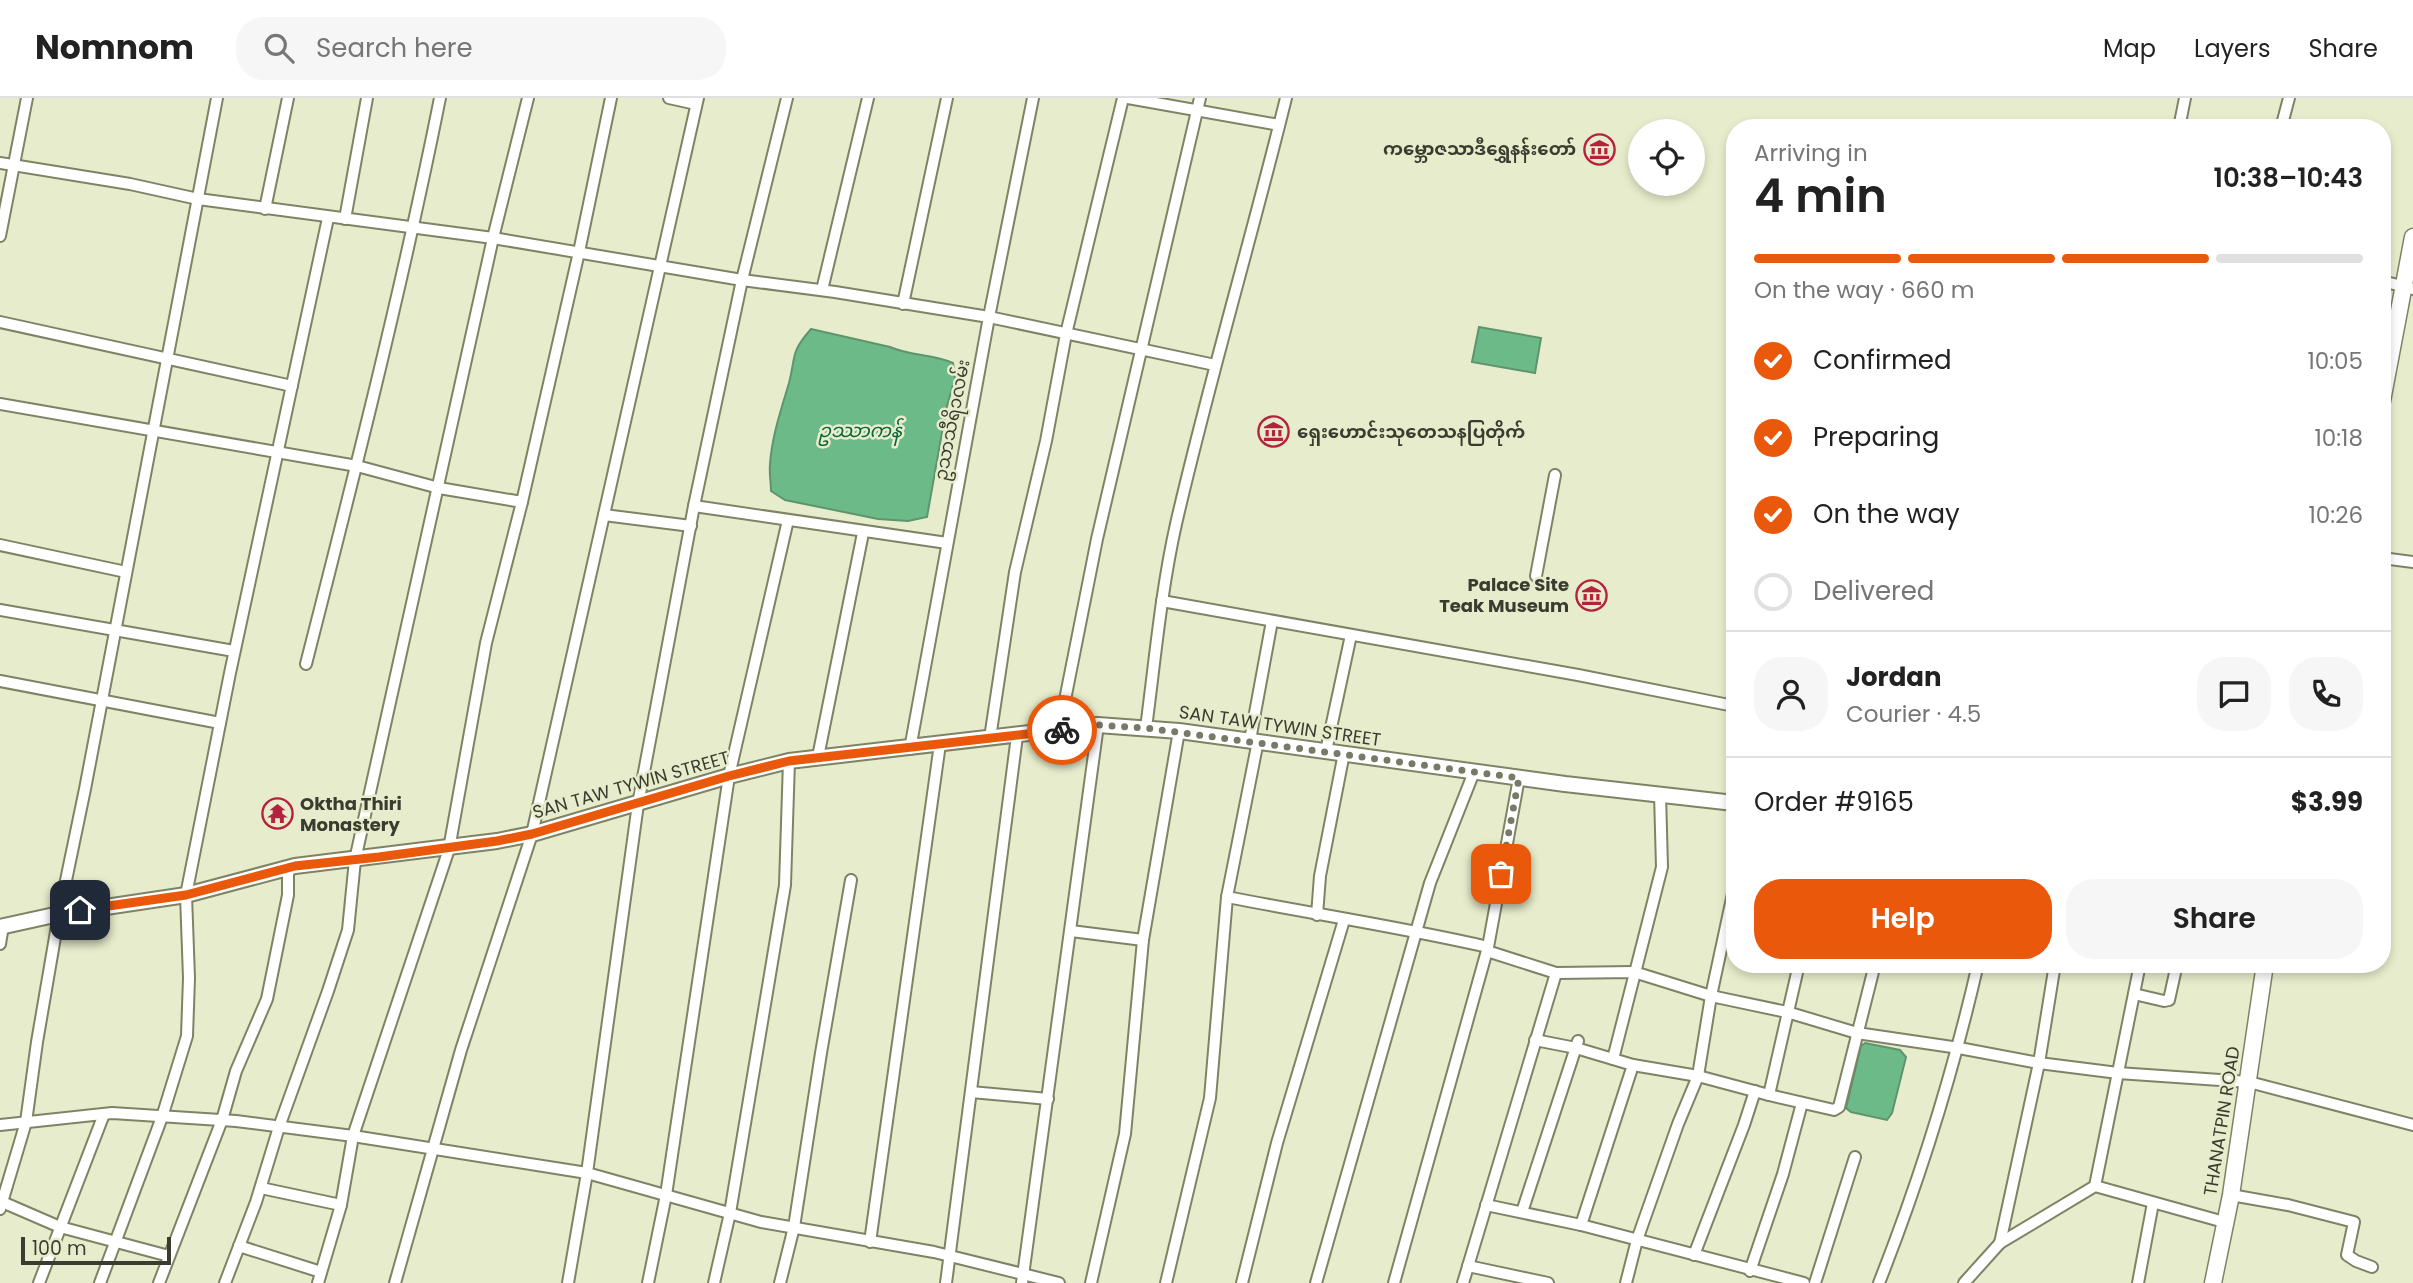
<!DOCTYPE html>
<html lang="en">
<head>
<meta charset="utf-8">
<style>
  body { margin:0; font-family:Poppins,"Noto Sans Myanmar",sans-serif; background:#f6f6f6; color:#222; height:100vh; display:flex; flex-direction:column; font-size:26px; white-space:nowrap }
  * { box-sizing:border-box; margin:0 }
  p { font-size:23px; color:#767676 }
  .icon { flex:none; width:38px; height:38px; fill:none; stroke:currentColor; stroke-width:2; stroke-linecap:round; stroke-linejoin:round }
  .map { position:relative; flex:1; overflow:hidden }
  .sheet { position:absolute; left:1726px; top:21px; width:665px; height:854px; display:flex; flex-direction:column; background:#fff; border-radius:28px; box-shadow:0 4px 10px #0003 }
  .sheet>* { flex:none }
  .buttons { position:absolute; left:1628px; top:21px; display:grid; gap:14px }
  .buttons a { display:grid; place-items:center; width:77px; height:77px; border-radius:50%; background:#fff; box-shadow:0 4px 10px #0003; font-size:35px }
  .scale { position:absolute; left:21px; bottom:18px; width:150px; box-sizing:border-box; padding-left:7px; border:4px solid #3a3c2f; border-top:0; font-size:19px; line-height:24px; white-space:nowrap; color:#3a3c2f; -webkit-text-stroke:5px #e7edcc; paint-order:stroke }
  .pin { position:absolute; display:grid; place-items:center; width:60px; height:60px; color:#fff; margin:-30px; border-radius:14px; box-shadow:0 4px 10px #0006 }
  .courier { position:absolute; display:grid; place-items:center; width:70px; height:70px; margin:-35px; border:5px solid #ea580c; border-radius:50%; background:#fff; color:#222; box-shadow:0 2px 9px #0007 }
  .headline em { font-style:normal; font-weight:600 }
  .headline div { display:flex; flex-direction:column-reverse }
  .headline { display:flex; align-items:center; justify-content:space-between; height:119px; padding:0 28px }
  h1 { font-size:46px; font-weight:600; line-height:52px }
  .bar { display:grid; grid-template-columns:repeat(4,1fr); gap:10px 7px; align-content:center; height:84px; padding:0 28px }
  .bar i { height:9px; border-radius:5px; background:#e0e0e0 }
  .bar .on { background:#ea580c }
  .bar p { grid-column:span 4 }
  .line { display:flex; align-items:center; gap:18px; padding:0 28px; border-top:2px solid #e0e0e0 }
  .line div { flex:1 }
  .round { display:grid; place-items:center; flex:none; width:74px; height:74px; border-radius:28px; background:#f6f6f6 }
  ol { padding:0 28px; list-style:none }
  li { display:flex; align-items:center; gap:21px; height:77px }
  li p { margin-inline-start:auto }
  li .icon { padding:7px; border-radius:50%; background:#ea580c; color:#fff; stroke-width:4 }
  li:last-child { color:#767676 }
  li i { width:38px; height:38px; border:4px solid #e0e0e0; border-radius:50% }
  .primary-button { display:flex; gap:14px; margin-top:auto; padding:14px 28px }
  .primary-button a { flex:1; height:80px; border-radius:28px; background:#ea580c; color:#fff; font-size:28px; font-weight:600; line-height:80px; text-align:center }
  .primary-button a+a { background:#f6f6f6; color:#222 }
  header { display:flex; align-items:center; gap:42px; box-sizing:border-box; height:98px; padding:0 35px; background:#fff; border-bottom:2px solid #e0e0e0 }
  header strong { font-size:33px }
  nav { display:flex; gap:38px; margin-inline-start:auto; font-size:24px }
  .search { width:490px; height:63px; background:#f6f6f6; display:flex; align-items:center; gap:18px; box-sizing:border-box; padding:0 24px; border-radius:28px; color:#767676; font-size:26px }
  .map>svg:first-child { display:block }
  .water { fill:#6dba89; stroke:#5e946e; stroke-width:2 }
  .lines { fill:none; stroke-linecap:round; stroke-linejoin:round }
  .minor-casing { stroke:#7e8366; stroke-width:14 }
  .tertiary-casing { stroke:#7e8366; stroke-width:18 }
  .secondary-casing { stroke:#7e8366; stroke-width:19 }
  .minor { stroke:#fff; stroke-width:10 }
  .tertiary { stroke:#fff; stroke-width:14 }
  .secondary { stroke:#fff; stroke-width:16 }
  .done { stroke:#777a66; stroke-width:7; stroke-dasharray:0 12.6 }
  .route { stroke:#ea580c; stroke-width:9 }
  .labels { text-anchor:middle; stroke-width:5; stroke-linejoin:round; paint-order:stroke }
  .poi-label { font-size:18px; font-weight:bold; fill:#3a3c2f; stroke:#e7edcc; text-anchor:end }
  .street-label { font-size:18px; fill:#3a3c2f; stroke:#e7edcc }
  .water-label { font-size:19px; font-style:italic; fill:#096639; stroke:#e7edcc }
</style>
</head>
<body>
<header>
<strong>Nomnom</strong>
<div class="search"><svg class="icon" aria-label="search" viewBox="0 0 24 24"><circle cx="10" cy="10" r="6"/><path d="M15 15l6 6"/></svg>Search here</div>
<nav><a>Map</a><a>Layers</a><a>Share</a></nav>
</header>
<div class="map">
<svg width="2413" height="1185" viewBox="0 0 2413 1185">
  <rect width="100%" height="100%" fill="#e7edcc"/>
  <!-- water -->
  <g class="water">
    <path d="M1479,229L1541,240L1535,275L1472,264Z"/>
    <path d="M811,231L890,249C910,258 933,256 953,265L955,280L946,312L927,419L908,423L878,421L785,402L771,393C771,384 769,375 770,366C772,338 781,312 789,285C796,258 790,255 811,231Z"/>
    <path d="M1865,945L1900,952L1906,959L1892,1015L1887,1022L1851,1014L1846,1010L1861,948Z"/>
  </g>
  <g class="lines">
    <defs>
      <g id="minor">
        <path d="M669,0L696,6"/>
        <path d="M1128,0L1279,27"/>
        <path d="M2179,30L2185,0"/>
        <path d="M2281,30L2289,0"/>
        <path d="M0,65L130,86L198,101L493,140L742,182L835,194L989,219L1215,267"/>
        <path d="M265,111L288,0"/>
        <path d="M345,121L367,0"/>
        <path d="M0,138L27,0"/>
        <path d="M2382,183L2413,191"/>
        <path d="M822,192L868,0"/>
        <path d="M903,206L947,0"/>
        <path d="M0,224L292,288"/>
        <path d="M0,306L357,368L439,390L522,404"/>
        <path d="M694,408L947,445"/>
        <path d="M604,417L691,428"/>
        <path d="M0,447L126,474"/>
        <path d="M2382,460L2413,464"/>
        <path d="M1536,478L1555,377"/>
        <path d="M1162,503L1578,577L1734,608"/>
        <path d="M0,512L234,553"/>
        <path d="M306,566C354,378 402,190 440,0"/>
        <path d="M0,583L220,625"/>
        <path d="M1146,630C1155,562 1161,493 1176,426C1209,283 1251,142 1286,0"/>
        <path d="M1059,632L1097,441L1200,0"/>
        <path d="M990,640L1015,474L1046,343L1066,236L1123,0"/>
        <path d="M1250,642L1272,523"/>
        <path d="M910,651L989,219L1033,0"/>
        <path d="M1326,653L1351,537"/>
        <path d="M818,659L863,435"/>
        <path d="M1227,799C1314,816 1401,829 1488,849"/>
        <path d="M1317,817L1320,778L1344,655"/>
        <path d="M1071,833L1143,842"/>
        <path d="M0,846L3,828"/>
        <path d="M1487,853L1556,875L1634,874L1711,898L1787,914L1857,935L1959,950L2039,965L2118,975L2249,984L2413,1027"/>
        <path d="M2134,896L2164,903L2169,902L2177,866"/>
        <path d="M1535,942L1576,950L1633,967L1581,1127"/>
        <path d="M1613,961L1662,769L1660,696"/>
        <path d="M1633,967L1698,978L1769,997L1834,1012L1839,1009L1875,866"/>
        <path d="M971,994L1048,1001"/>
        <path d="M1769,997L1799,866"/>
        <path d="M0,1027L112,1015L236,1023L353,1038L587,1075L761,1124L934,1154L1059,1185"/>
        <path d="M2095,1088L2224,1124"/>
        <path d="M261,1090L341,1107"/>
        <path d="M2231,1097L2288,1107L2354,1124L2347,1157L2356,1163L2372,1169"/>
        <path d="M0,1103L60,1129L169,1158"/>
        <path d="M1486,1107L1581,1127L1804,1185"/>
        <path d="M0,1111L26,1024L37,944L59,816L85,691L217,0"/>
        <path d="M1522,1114L1578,943"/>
        <path d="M870,1144L940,646"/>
        <path d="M2000,1145L2039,965L2055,866"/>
        <path d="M239,1148L321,1174"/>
        <path d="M1694,1157L1744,1027L1755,993"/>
        <path d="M1468,1168L1548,1185"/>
        <path d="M1750,1173L1783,1076L1802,1005"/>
        <path d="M39,1185L104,1016"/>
        <path d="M100,1185L162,1019L187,938L189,880L186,797L230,575L328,120"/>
        <path d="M159,1185L222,1022L236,973L267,901L288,797V770"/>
        <path d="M225,1185L256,1104L279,1029L328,893L348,832L355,762L493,140L528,0"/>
        <path d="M318,1185L341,1107L353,1038L449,751L486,545L522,404L579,154L611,0"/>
        <path d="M395,1185L461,952L532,736L698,0"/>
        <path d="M568,1185L587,1075L638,706L694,408L742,182L787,0"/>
        <path d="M648,1185L666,1097L729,678L788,422"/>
        <path d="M714,1185L730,1115L785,787L789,663"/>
        <path d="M780,1185L794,1129L821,955L851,782"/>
        <path d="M946,1185L1017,638"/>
        <path d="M1022,1185L1098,627"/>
        <path d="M1091,1185L1125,1036L1143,842L1179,633"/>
        <path d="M1166,1185L1210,1000L1227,799L1258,643"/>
        <path d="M1242,1185L1277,1045L1344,822"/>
        <path d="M1316,1185L1430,785L1474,674"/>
        <path d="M1394,1185L1488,849L1519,680"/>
        <path d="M1463,1185L1556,875"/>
        <path d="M1626,1185L1637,1142L1678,1026L1698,978L1711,898L1734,791"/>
        <path d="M1815,1185L1855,1059"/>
        <path d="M1879,1185C1920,1081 1953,975 1978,866"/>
        <path d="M1964,1185L2000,1145L2095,1088L2140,866"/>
        <path d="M2138,1185L2153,1105"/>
      </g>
      <path id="tertiary" d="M0,829L59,816L186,797L295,768L497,743L532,736L729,678L789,663L1098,627L1179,633L1565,686L1734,705"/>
      <g id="secondary">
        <path d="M2382,303L2413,139"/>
        <path d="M2213,1185L2231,1097L2265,866"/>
      </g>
    </defs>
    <!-- minor casing -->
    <use href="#minor" class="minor-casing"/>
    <!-- tertiary casing -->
    <use href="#tertiary" class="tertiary-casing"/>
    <!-- secondary casing -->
    <use href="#secondary" class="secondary-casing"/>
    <!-- minor -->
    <use href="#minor" class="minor"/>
    <!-- tertiary -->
    <use href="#tertiary" class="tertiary"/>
    <!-- secondary -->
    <use href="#secondary" class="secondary"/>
  </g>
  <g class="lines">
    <!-- done -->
    <path class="done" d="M1062,632L1098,627L1146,630L1519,680L1501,776"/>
    <!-- route -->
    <path class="route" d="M80,812L186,797L295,768L379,759L497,743L532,736L729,678L789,663L1062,632"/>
  </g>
  <!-- icons -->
  <defs>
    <symbol id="museum-ring" viewBox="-11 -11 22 22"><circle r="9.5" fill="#e7edcc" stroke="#b5223e" stroke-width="1.5"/><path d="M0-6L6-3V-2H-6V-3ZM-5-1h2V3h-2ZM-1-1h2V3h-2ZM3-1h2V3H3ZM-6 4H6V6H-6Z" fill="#b5223e"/></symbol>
    <symbol id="temple-ring" viewBox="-11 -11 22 22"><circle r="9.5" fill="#e7edcc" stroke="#b5223e" stroke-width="1.5"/><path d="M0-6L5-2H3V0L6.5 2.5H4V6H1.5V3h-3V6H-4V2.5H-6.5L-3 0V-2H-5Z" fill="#b5223e"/></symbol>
  </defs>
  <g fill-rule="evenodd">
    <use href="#museum-ring" x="1582" y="34" width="35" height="35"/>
    <use href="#museum-ring" x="1256" y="316" width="35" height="35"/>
    <use href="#museum-ring" x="1574" y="480" width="35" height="35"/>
    <use href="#temple-ring" x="260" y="698" width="35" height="35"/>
  </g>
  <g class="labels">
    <!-- poi labels -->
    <g class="poi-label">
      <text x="1576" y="57">ကမ္ဘောဇသာဒီရွှေနန်းတော်</text>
      <text x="1297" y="340" text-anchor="start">ရှေးဟောင်းသုတေသနပြတိုက်</text>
      <text x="1569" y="493">Palace Site<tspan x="1569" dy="21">Teak Museum</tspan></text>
      <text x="300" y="712" text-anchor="start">Oktha Thiri<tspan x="300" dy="21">Monastery</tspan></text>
    </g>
    <!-- street labels -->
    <g class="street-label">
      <text transform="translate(952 322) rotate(-79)" y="6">ဥသာသီရိ၁လမ်း</text>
      <text transform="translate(1280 628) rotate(8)" y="6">SAN TAW TYWIN STREET</text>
      <text transform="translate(631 687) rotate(-16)" y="6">SAN TAW TYWIN STREET</text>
      <text transform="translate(2222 1023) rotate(-81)" y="6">THANATPIN ROAD</text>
    </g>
    <!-- water labels -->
    <g class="water-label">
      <text x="860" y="339">ဥဿာကန်</text>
    </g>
  </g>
</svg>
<div class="buttons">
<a><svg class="icon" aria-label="locate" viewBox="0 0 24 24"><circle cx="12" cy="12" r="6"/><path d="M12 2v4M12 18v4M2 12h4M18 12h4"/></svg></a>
</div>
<div class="scale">100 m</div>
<div class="pin" style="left:1501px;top:776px;background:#ea580c"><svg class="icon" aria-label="bag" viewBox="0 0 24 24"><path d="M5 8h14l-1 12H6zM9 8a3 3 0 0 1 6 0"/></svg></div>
<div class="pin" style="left:80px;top:812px;background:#1f2937"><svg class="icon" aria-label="home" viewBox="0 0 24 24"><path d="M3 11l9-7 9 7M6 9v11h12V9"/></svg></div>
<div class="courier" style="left:1062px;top:632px"><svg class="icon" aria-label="bike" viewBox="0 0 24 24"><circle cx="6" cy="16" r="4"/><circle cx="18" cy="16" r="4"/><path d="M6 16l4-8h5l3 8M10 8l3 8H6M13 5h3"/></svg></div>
<section class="sheet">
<div class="headline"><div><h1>4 min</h1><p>Arriving in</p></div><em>10:38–10:43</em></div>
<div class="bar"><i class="on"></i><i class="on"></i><i class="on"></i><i></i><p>On the way · 660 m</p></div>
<ol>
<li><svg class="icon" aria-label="check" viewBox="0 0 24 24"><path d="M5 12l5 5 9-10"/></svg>Confirmed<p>10:05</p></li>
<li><svg class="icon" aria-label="check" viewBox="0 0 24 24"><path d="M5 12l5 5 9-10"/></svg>Preparing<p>10:18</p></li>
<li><svg class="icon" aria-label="check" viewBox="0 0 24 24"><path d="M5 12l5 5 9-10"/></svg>On the way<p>10:26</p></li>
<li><i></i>Delivered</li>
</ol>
<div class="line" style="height:126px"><a class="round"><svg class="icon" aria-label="person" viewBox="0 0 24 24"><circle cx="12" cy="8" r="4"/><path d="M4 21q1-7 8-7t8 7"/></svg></a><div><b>Jordan</b><p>Courier · 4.5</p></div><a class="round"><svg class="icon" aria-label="chat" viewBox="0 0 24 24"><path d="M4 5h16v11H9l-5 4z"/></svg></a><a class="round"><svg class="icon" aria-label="phone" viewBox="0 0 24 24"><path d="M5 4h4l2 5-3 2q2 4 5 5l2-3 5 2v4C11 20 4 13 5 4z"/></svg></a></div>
<div class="line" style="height:91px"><div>Order #9165</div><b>$3.99</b></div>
<div class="primary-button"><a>Help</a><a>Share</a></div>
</section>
</div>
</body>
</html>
